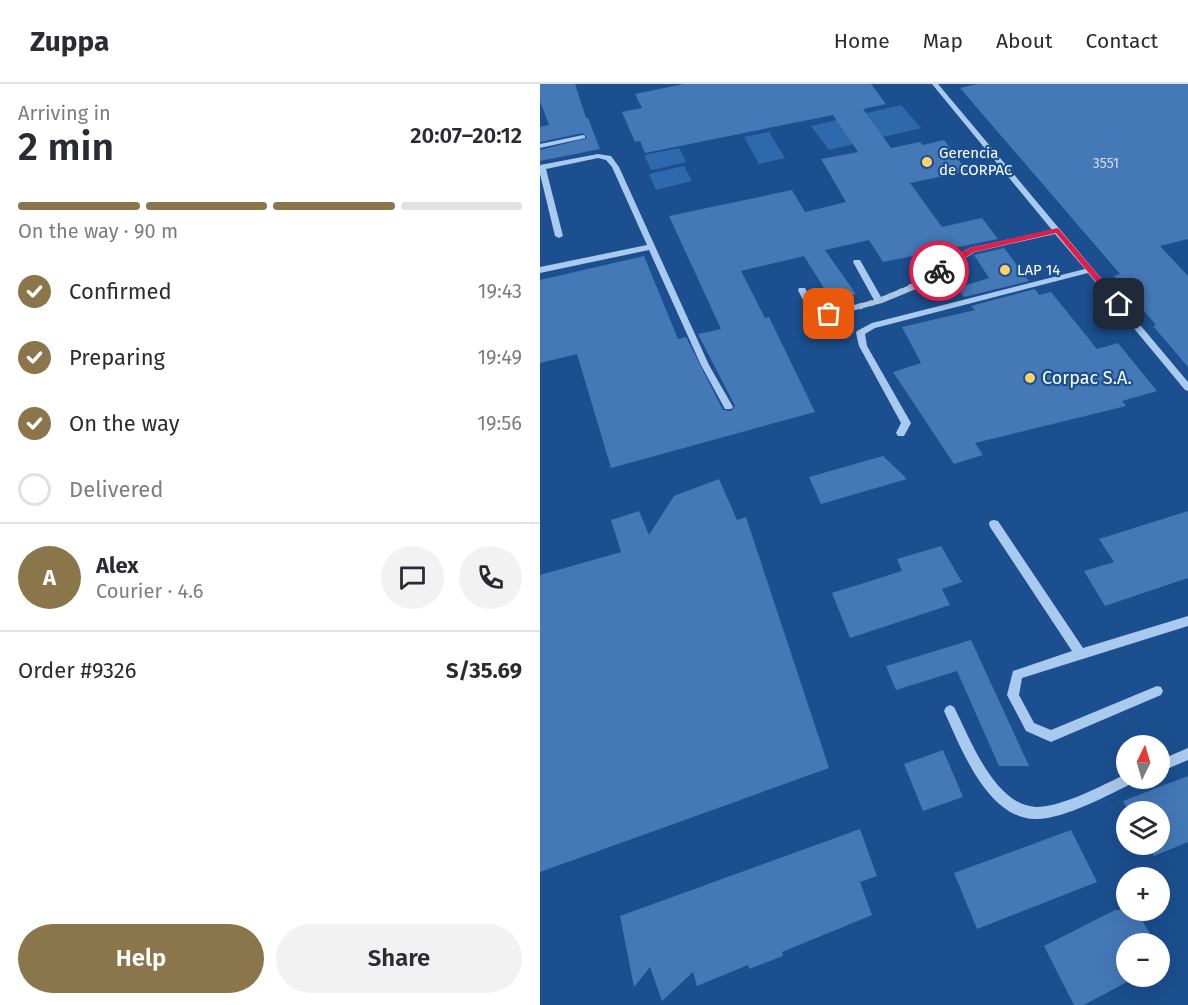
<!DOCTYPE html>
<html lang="en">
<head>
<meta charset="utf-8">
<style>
  body { margin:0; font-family:"Fira Sans",sans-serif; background:#f2f2f3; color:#2b2b33; height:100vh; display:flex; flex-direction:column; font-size:22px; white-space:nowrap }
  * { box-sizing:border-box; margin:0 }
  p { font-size:20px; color:#7c7c81 }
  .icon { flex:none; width:33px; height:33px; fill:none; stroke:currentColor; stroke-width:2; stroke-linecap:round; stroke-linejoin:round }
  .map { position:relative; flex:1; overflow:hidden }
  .panel { display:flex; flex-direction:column; background:#fff; width:540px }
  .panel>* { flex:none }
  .needle { width:39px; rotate:5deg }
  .buttons { position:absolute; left:576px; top:651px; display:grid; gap:12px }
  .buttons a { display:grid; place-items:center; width:54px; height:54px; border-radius:50%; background:#fff; box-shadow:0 6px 24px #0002; font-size:30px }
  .pin { position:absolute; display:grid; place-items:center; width:51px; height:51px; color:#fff; margin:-26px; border-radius:12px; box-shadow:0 3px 9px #0006 }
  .courier { position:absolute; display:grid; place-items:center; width:60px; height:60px; margin:-30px; border:4px solid #e11d48; border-radius:50%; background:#fff; color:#222; box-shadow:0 2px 8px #0007 }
  .summary em { font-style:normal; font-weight:600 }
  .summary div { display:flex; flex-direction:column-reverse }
  .summary { display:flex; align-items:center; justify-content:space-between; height:102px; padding:0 18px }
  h1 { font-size:39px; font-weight:600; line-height:45px }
  .bar { display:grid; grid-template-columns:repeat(4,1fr); gap:9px 6px; align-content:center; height:72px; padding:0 18px }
  .bar i { height:8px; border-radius:4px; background:#e1e1e2 }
  .bar .active { background:#8a764a }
  .bar p { grid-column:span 4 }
  .line { display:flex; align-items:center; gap:15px; padding:0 18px; border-top:2px solid #e1e1e2 }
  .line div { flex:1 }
  .round { display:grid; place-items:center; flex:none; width:63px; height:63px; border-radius:32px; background:#f2f2f3 }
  ol { padding:0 18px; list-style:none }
  li { display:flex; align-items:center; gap:18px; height:66px }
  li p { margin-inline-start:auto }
  li .icon { padding:6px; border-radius:50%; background:#8a764a; color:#fff; stroke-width:4 }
  li:last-child { color:#7c7c81 }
  li i { width:33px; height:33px; border:3px solid #e1e1e2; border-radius:50% }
  .primary-button { display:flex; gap:12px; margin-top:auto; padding:12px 18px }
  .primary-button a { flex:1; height:69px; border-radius:36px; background:#8a764a; color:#fff; font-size:24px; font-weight:600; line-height:69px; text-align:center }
  .primary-button a+a { background:#f2f2f3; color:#2b2b33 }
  header { display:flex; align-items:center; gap:36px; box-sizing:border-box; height:84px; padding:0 30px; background:#fff; border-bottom:2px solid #e1e1e2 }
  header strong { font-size:28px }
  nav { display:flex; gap:33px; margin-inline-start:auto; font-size:21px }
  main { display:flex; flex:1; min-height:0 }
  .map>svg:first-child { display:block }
  .green { fill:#2e69ad }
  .building { fill:#4478b7 }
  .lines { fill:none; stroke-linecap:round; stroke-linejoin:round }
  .minor { fill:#a9c9ee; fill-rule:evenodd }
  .route { fill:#e11d48 }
  .done { stroke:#afc1d8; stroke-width:6; stroke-dasharray:0 10.8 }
  .poi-dot { fill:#ffd166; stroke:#1b4f8f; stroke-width:2 }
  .labels { text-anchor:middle; stroke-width:4.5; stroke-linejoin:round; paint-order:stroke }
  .far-number-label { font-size:14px; fill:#d0dded }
  .far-poi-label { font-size:15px; fill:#fff; stroke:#1b4f8f; text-anchor:start }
  .poi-label { font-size:18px; fill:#fff; stroke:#1b4f8f; text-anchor:start }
</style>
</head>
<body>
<header>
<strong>Zuppa</strong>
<nav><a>Home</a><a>Map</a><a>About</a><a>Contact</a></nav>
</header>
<main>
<section class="panel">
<div class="summary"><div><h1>2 min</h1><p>Arriving in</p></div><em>20:07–20:12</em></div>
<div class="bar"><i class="active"></i><i class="active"></i><i class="active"></i><i></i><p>On the way · 90 m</p></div>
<ol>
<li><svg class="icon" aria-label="check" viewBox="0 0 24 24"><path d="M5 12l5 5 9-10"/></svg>Confirmed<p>19:43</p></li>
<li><svg class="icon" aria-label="check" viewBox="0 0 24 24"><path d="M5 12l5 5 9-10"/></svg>Preparing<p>19:49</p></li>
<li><svg class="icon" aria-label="check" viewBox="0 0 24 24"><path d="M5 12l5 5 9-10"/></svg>On the way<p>19:56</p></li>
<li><i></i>Delivered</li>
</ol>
<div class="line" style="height:108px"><b class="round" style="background:#8a764a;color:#fff">A</b><div><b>Alex</b><p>Courier · 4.6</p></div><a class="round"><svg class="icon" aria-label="chat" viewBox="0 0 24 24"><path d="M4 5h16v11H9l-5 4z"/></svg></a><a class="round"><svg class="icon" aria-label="phone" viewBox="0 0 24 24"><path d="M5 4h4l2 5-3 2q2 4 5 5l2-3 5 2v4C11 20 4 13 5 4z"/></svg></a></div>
<div class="line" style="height:78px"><div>Order #9326</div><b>S/35.69</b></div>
<div class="primary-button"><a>Help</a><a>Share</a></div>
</section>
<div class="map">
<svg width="648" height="921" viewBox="0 0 648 921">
  <rect width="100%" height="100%" fill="#1b4f8f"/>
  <!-- green -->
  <g class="green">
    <path d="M361,21L381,44L289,66L271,42Z"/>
    <path d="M229,48L245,74L219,80L204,53Z"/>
    <path d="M139,64L146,78L111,86L104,71Z"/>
    <path d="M144,82L152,97L116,106L109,90Z"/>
  </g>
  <!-- building -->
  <g class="building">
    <path d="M0,0H35L46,34H48L60,65L0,77V66L47,54L43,49L0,58V43L9,41L0,17Z"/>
    <path d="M144,0H331L346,20L323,25L351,64L380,58L383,61L404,56L427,87L370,99L402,143L442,134L458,155L343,178L329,156L285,166L316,210L292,217L264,172L201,187L225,234L229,233L275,328L71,384L37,270L0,279V196L104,172L138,255L146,253L183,326L191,327L195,322L158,250L181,245L129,132L252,106L265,128L306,118L281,75L318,68L293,31L105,69L100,57L95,58L82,28L102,24L95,10Z"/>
    <path d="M438,0H648V155L620,162L648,192V283L613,242L616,241L574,192L580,190L420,4Z"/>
    <path d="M464,164L489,197L424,213L417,204L449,194L434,171Z"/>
    <path d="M495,205L499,211L511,208L557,265L578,259L617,307L582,317L586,322L435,359L443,371L414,380L353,288L381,279L362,243L435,226L431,222Z"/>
    <path d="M343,372L367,395L281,420L269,393Z"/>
    <path d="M179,395L197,436L206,433L289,684L0,788V491L81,468L71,436L99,427L109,451L134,412Z"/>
    <path d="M648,427V494L565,522L544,487L574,478L559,455Z"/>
    <path d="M401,462L422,498L402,505L410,521L310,554L292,509L362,487L357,475Z"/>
    <path d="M431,556L489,682H459L417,587L356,606L346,582Z"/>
    <path d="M403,666L423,713L383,727L364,680Z"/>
    <path d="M648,692V758L614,772L608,760H620V728H589L583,717Z"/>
    <path d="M320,745L337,792L320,798L332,831L242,868L243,872L209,885L208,881L157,902L153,888L122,917L110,883L94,903L80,832Z"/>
    <path d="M531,746L557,798L437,845L414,789Z"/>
    <path d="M575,826H596L616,860H586V892H598L544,921H534L504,862Z"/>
  </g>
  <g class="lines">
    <!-- minor -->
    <g class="minor">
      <path d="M392,0H398L648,298V307L645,306L548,189L335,244L325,250L327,262L371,339L364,352H358L356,349L361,339L319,262L316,249L317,247L332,239L545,185L515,150L435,168L376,205L342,219L289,233L269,228L258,206L259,204H265L275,224L289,227L334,216L313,178L314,176H320L341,213L370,201L429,164L512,146Z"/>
      <path d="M43,51L45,52V54L0,64V60Z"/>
      <path d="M58,70L71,72L79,83L169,281L193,323L191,325H185L161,281L109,166L0,189V183L107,161L72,83L66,76L58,74L6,85L23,152L19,154L15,152L0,90V81Z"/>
      <path d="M454,436L458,437L543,564L648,532V542L482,594L479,611L494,639L511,646L617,602L621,603L623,607L621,611L511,658L486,647L467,611L473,587L532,567L450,443L449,440L450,437Z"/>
      <path d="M410,621L414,623C430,654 454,721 496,723C522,723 563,701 586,690V694H597L595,698C570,710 523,736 495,735C447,734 421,664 404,627L406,623Z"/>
      <path d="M648,664V676L620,688V676Z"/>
    </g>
  </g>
  <!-- route -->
  <path class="route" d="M518,144L581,218V222H576L516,149L434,168L402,188L396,187L429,164Z"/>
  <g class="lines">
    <!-- done -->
    <path class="done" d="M289,230C329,222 365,209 399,187"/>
  </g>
  <!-- markers -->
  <g class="poi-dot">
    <circle cx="387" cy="78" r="6"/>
    <circle cx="465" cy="186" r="6"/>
    <circle cx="490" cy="294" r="6"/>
  </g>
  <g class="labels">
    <!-- far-number labels -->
    <g class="far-number-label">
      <text x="566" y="84">3551</text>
    </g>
    <!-- far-poi labels -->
    <g class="far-poi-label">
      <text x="399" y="74">Gerencia<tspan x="399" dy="17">de CORPAC</tspan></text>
      <text x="477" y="191">LAP 14</text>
    </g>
    <!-- poi labels -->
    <g class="poi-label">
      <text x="502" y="300">Corpac S.A.</text>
    </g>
  </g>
</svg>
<div class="buttons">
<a><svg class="needle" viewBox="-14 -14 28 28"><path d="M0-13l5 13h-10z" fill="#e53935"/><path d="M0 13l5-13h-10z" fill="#7c7c81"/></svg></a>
<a><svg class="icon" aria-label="layers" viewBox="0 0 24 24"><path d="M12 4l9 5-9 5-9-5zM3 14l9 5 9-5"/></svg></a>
<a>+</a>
<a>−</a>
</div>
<div class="pin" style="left:289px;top:230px;background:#ea580c"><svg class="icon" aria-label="bag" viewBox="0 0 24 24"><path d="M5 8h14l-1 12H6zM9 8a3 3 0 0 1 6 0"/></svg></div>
<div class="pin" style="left:579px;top:220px;background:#1f2937"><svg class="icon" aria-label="home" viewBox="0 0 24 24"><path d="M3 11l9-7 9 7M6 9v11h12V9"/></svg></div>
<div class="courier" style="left:399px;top:187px"><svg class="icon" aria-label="bike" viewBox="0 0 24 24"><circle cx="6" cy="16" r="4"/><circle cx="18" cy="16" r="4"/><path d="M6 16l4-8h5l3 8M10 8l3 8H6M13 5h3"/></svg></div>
</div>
</main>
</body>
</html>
